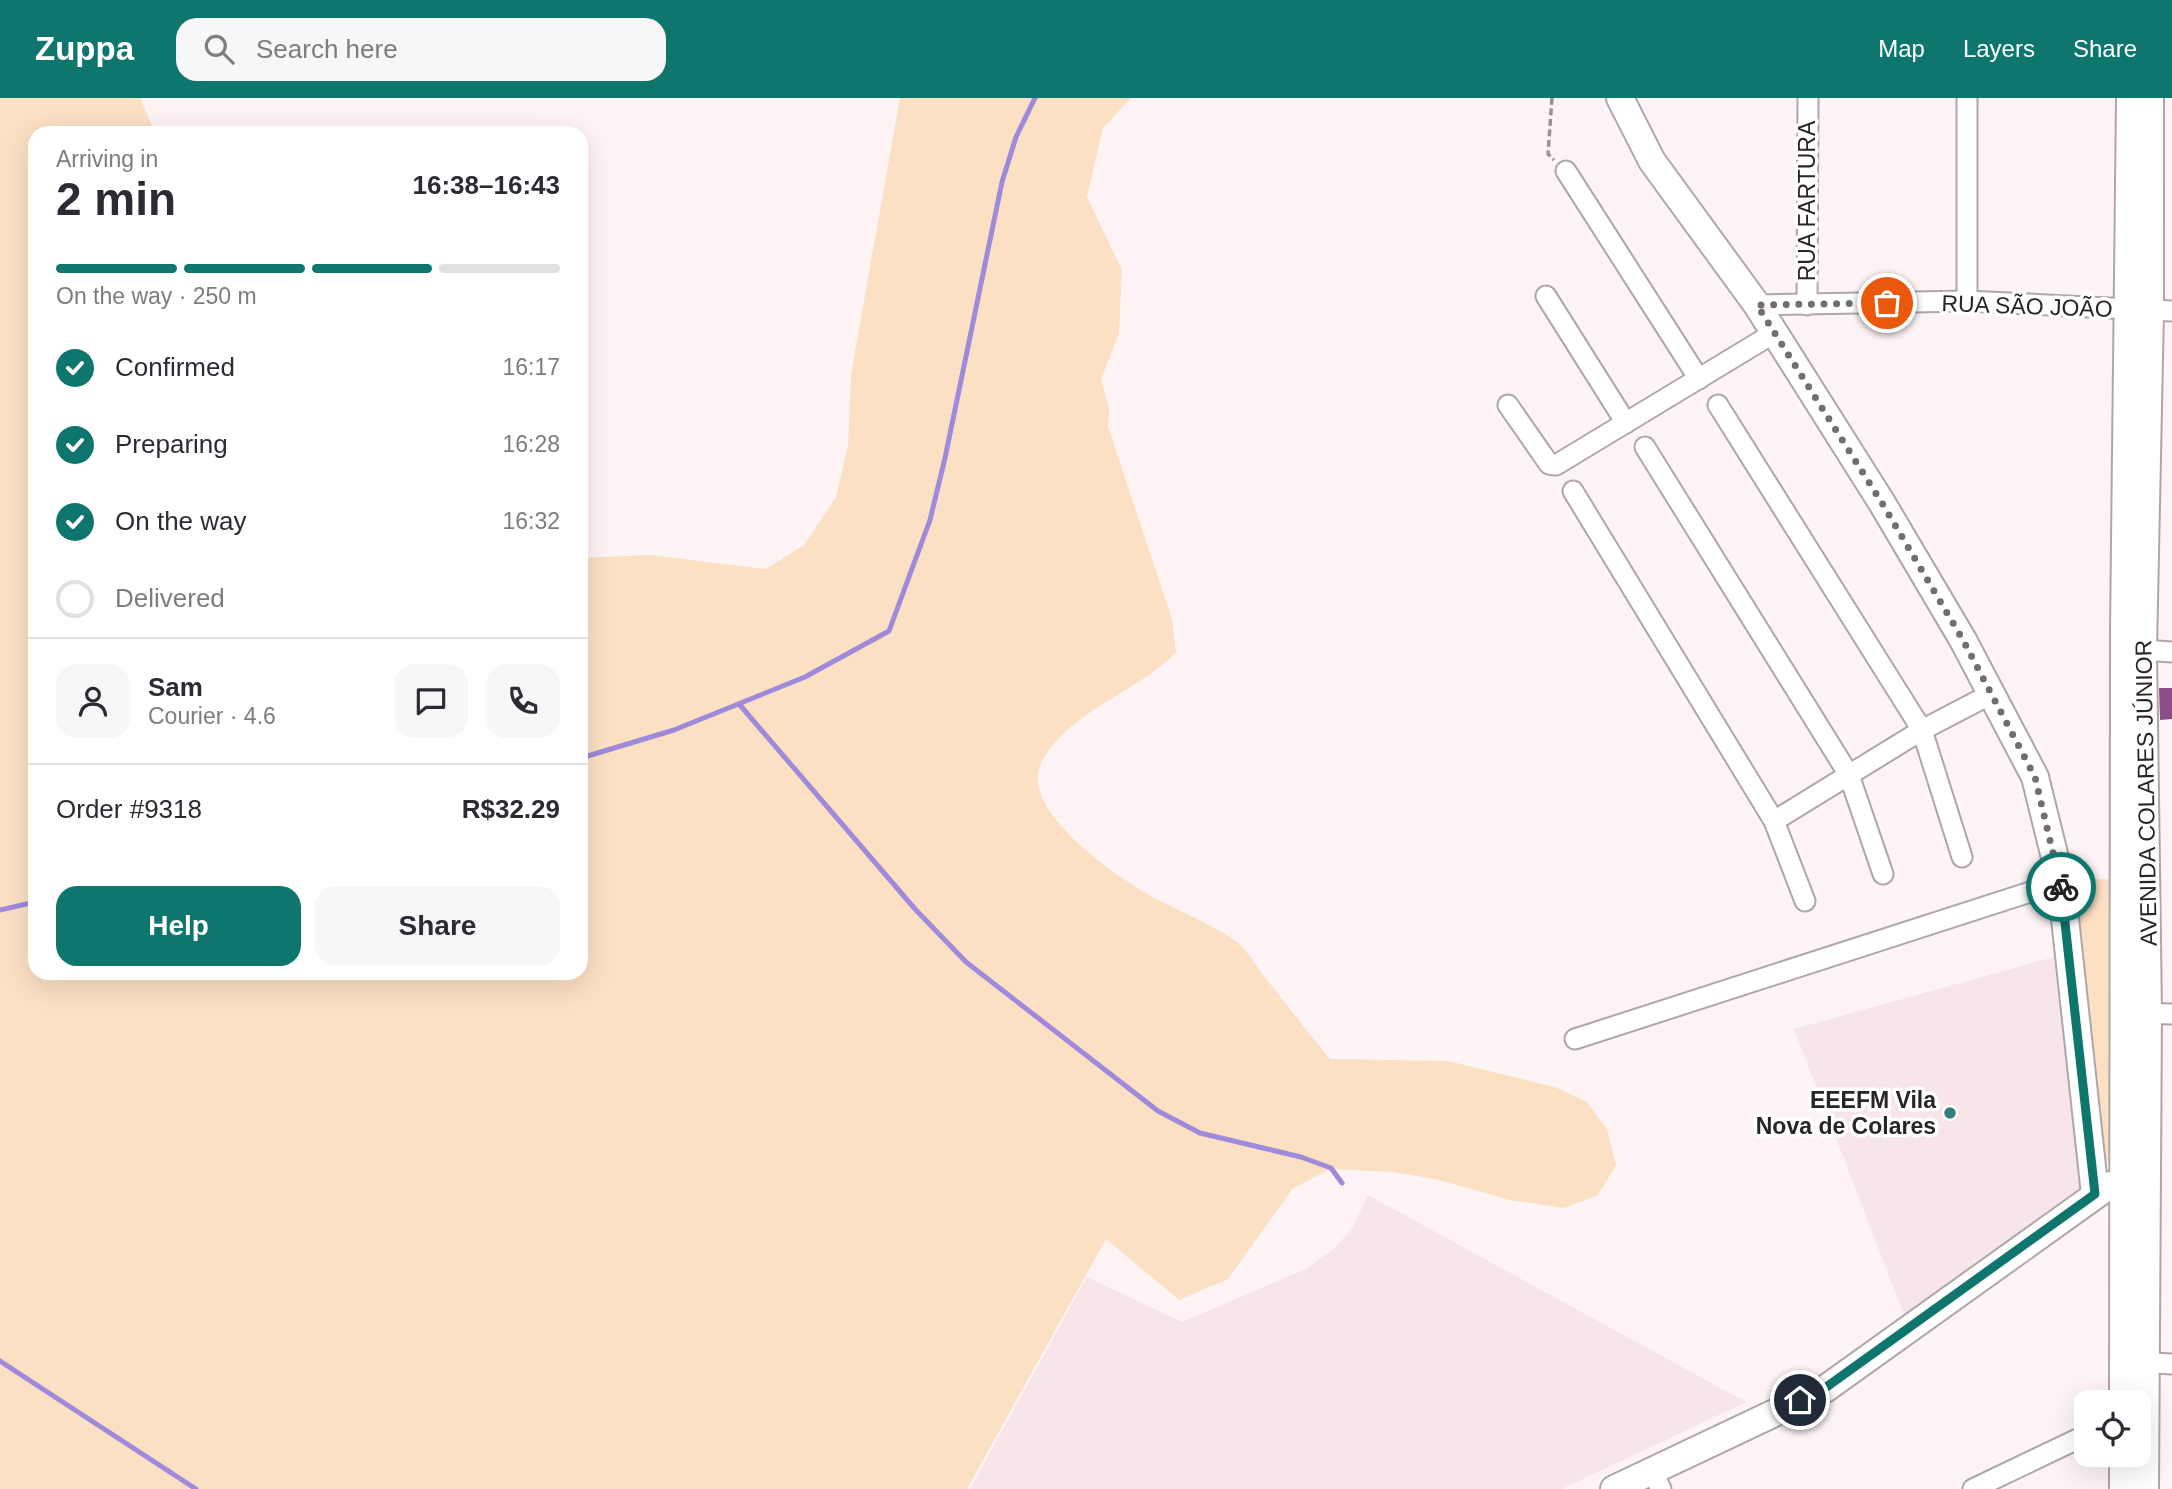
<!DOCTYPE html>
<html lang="en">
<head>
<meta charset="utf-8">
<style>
  body { margin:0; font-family:Helvetica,sans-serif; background:#f7f7f7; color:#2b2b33; height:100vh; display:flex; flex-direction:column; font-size:26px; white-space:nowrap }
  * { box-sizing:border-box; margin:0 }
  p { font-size:23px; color:#7c7c81 }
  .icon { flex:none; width:38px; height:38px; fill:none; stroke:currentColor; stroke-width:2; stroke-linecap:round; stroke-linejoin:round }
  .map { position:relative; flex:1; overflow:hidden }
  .side { position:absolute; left:28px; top:28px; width:560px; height:854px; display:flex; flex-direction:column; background:#fff; border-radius:21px; box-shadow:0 7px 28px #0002 }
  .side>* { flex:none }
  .fabs { position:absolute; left:2074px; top:1292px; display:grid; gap:14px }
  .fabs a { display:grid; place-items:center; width:77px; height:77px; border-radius:14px; background:#fff; box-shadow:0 7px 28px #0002; font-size:35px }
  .pin { position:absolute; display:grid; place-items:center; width:60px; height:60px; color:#fff; margin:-30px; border:4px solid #fff; border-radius:50%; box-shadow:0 2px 7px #0007 }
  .courier { position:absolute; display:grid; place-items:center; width:70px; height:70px; margin:-35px; border:5px solid #0f766e; border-radius:50%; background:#fff; color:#222; box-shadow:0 2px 9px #0007 }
  .overview em { font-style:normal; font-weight:600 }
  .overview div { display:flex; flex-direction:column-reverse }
  .overview { display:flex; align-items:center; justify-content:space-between; height:119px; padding:0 28px }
  h1 { font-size:46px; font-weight:600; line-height:52px }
  .bar { display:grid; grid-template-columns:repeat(4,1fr); gap:10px 7px; align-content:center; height:84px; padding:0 28px }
  .bar i { height:9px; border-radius:5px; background:#e1e1e2 }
  .bar .selected { background:#0f766e }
  .bar p { grid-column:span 4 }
  .line { display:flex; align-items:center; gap:18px; padding:0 28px; border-top:2px solid #e1e1e2 }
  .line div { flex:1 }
  .round { display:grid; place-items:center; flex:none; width:74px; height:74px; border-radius:21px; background:#f7f7f7 }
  ol { padding:0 28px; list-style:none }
  li { display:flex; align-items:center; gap:21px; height:77px }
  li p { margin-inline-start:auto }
  li .icon { padding:7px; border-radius:50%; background:#0f766e; color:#fff; stroke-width:4 }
  li:last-child { color:#7c7c81 }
  li i { width:38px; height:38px; border:4px solid #e1e1e2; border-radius:50% }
  .action { display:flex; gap:14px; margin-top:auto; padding:14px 28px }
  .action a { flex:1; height:80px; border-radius:21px; background:#0f766e; color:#fff; font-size:28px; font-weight:600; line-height:80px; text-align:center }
  .action a+a { background:#f7f7f7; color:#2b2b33 }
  header { display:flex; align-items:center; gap:42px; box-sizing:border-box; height:98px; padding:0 35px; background:#0f766e; color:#fff }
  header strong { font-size:33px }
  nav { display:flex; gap:38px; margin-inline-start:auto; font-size:24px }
  .search { width:490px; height:63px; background:#f7f7f7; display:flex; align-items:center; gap:18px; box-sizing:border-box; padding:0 24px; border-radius:21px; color:#7c7c81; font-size:26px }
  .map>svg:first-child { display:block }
  .built { fill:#f7e5e9 }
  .green { fill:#fbe0c4 }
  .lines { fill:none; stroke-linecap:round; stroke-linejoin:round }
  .stream { stroke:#9e89da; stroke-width:5 }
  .building { fill:#8b4c8a }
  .street-casing { stroke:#afa6a8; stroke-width:23 }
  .secondary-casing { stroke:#afa6a8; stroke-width:30 }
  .path { stroke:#999293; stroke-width:3.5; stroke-dasharray:7 3.5; stroke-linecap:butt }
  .street { stroke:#fff; stroke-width:19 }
  .secondary { stroke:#fff; stroke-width:26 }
  .done { stroke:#746d6f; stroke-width:7; stroke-dasharray:0 12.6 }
  .route { stroke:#0f766e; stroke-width:9 }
  .poi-dot { fill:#367e7e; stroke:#fff; stroke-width:2.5 }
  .labels { text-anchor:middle; stroke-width:7; stroke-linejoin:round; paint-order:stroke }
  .street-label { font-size:23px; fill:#292526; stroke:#fff }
  .poi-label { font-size:23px; font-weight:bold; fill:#292526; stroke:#fff; text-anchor:end }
</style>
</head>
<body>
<header>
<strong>Zuppa</strong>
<div class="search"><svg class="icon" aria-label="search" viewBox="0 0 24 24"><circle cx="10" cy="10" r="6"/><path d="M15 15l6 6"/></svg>Search here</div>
<nav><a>Map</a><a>Layers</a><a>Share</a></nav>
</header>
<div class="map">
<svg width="2172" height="1391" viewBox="0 0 2172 1391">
  <rect width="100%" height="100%" fill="#fef4f6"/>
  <!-- built -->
  <g class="built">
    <path d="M2054,859L2083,1100L1904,1217L1794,931Z"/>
    <path d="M1368,1097L1746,1304L1562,1391H970L1087,1179L1182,1224L1306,1171L1332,1152L1352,1131Z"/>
  </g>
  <!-- green -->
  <g class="green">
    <path d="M0,0H140L155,35H35V875H581V460L649,457L766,471L804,447L836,399L848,347L851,276L900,0H1131L1103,30L1087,99L1122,172L1119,236L1101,281L1109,309L1108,328L1172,521L1176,554C1137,595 1070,612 1042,663C1016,710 1114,777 1149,797C1174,811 1217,828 1238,845C1248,854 1256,868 1264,878C1286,906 1308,934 1330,961L1448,963L1555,989L1587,1004L1607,1031L1616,1067L1598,1097L1564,1110L1510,1102L1435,1081L1393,1074L1330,1071L1292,1091L1228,1181L1179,1202L1106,1141L967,1391H0Z"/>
    <path d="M2112,781V1064L2102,1062L2070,782Z"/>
  </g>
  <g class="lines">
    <!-- stream -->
    <g class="stream">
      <path d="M739,606L915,811L966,864L1158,1013L1200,1035L1301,1059L1331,1070L1342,1085"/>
      <path d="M581,660L674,632L805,579L889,533L930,422L945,360L1002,84L1016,39L1035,0"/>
      <path d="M0,812L35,804"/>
      <path d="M0,1263L196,1391"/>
    </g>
  </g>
  <!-- building -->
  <path class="building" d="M2159,590H2172V621L2160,622Z"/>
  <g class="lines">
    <defs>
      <g id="street">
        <path d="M1566,73L1699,281"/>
        <path d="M1546,198L1626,325"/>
        <path d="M1967,203V0"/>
        <path d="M1757,207L1967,203L2172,213"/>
        <path d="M1807,207L1808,0"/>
        <path d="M1508,307L1549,366L1556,367L1774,235"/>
        <path d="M1718,307L1922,632L1962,759"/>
        <path d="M1645,349L1849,677L1883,776"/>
        <path d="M1573,393L1774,723"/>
        <path d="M2131,551L2172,554"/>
        <path d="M1805,803L1774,723L1922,632L1991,596"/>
        <path d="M2135,915L2172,916"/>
        <path d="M1575,941L2061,784"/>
        <path d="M2135,1264L2172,1266"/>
        <path d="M1652,1373L1661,1391"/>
        <path d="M1973,1391L2086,1337"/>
      </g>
      <g id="secondary">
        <path d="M1620,0L1652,63L1757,207L1882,405L1963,542L2035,679L2061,784L2095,1096"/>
        <path d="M2123,1304L2124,534L2130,0"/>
        <path d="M1614,1391L1825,1291L2110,1087"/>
        <path d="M2123,1391V1356"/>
        <path d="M2145,1391L2148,916L2143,552L2150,213V0"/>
      </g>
    </defs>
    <!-- street casing -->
    <use href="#street" class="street-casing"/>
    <!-- secondary casing -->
    <use href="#secondary" class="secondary-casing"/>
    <!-- path -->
    <path class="path" d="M1552,0L1548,56L1554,62"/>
    <!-- street -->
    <use href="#street" class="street"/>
    <!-- secondary -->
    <use href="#secondary" class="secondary"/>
  </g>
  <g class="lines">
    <!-- done -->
    <path class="done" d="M1887,205L1757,207L1882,405L1963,542L2024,658L2035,679L2061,789"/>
    <!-- route -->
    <path class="route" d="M1800,1302L1825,1290L2095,1096L2061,789"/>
  </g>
  <!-- markers -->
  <circle class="poi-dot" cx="1950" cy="1015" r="7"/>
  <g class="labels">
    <!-- street labels -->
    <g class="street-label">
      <text transform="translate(1807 103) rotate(-90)" y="8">RUA FARTURA</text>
      <text transform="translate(2027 208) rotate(2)" y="8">RUA SÃO JOÃO</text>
      <text transform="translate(2146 695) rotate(-91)" y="8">AVENIDA COLARES JÚNIOR</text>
    </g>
    <!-- poi labels -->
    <g class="poi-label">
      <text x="1936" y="1010">EEEFM Vila<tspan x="1936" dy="26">Nova de Colares</tspan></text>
    </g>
  </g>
</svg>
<div class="fabs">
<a><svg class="icon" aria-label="locate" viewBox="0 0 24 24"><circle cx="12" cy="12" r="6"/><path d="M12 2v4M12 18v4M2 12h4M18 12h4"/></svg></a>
</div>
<div class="pin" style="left:1887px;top:205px;background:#ea580c"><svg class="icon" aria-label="bag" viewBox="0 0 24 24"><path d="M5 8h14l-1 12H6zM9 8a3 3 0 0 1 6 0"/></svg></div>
<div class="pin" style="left:1800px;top:1302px;background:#1f2937"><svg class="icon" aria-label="home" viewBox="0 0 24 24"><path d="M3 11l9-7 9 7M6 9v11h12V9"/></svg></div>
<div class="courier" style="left:2061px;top:789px"><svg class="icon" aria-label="bike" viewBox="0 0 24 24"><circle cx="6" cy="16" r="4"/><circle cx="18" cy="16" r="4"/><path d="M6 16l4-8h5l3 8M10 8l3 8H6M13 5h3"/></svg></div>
<section class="side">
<div class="overview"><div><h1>2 min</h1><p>Arriving in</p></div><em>16:38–16:43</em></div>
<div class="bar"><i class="selected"></i><i class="selected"></i><i class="selected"></i><i></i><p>On the way · 250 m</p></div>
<ol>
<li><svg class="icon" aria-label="check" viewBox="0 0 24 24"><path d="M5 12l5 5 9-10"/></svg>Confirmed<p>16:17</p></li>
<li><svg class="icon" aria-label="check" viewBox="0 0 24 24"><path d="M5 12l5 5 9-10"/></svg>Preparing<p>16:28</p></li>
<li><svg class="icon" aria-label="check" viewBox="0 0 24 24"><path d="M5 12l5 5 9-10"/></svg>On the way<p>16:32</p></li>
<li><i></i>Delivered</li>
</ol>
<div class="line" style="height:126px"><a class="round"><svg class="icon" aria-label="person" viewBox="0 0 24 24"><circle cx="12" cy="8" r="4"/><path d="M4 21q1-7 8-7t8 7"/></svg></a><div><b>Sam</b><p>Courier · 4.6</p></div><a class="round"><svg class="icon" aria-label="chat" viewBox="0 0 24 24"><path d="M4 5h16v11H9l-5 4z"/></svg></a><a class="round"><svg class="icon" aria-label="phone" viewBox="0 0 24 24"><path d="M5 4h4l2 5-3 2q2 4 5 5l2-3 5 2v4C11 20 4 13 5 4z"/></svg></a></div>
<div class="line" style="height:91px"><div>Order #9318</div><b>R$32.29</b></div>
<div class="action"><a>Help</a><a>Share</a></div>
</section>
</div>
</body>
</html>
